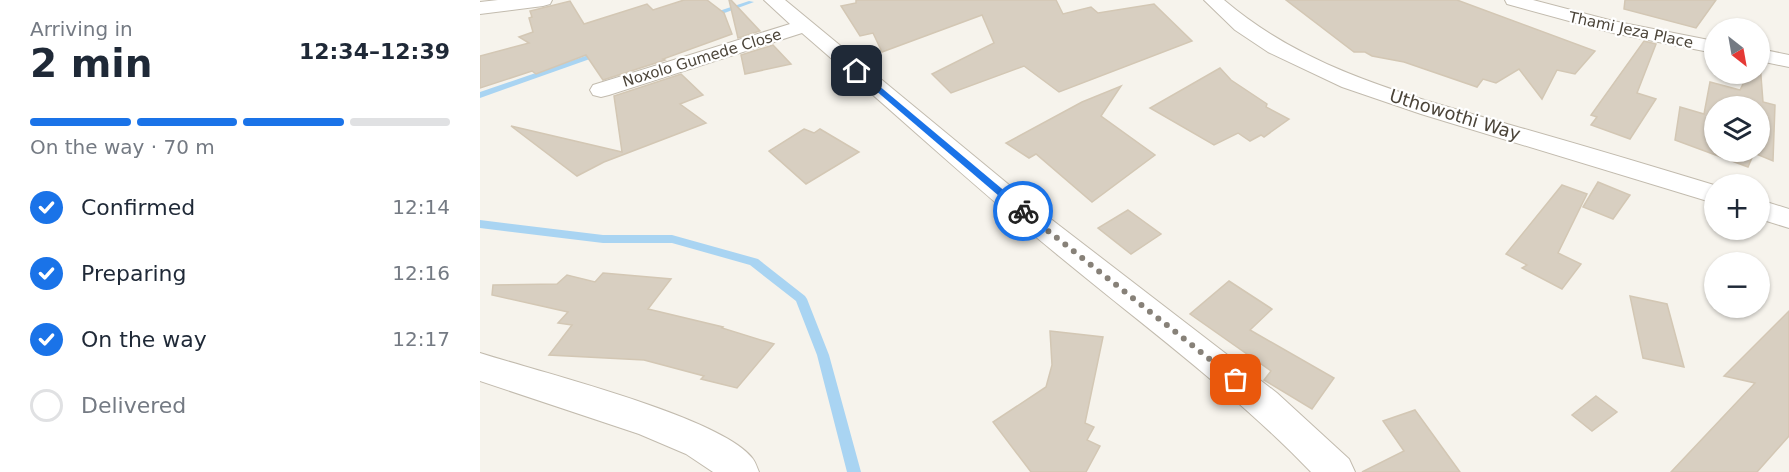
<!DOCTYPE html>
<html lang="en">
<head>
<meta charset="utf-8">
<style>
  body { margin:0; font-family:"DejaVu Sans",sans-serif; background:#f6f6f7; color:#1f2937; height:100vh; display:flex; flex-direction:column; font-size:22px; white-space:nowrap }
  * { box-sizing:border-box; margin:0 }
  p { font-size:20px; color:#747a83 }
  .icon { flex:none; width:33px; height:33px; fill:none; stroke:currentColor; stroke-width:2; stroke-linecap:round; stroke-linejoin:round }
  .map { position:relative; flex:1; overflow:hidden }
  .panel { display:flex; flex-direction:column; background:#fff; width:480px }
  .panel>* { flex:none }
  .needle { width:39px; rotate:149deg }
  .buttons { position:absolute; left:1224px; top:18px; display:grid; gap:12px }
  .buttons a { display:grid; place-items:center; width:66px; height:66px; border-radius:50%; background:#fff; box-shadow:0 2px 4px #0004; font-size:30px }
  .pin { position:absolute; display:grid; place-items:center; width:51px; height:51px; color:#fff; margin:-26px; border-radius:12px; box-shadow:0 3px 9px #0006 }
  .courier { position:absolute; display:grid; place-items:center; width:60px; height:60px; margin:-30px; border:4px solid #1a73e8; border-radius:50%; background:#fff; color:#222; box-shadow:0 2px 8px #0007 }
  .summary em { font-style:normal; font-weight:700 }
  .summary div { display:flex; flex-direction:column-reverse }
  .summary { display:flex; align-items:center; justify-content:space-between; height:102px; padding:0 30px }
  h1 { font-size:39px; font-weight:700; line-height:45px }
  .bar { display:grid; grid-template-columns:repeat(4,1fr); gap:9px 6px; align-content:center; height:72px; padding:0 30px }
  .bar i { height:8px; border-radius:4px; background:#e0e1e3 }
  .bar .selected { background:#1a73e8 }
  .bar p { grid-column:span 4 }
  ol { padding:0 30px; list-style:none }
  li { display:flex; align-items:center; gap:18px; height:66px }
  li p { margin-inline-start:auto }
  li .icon { padding:6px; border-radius:50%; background:#1a73e8; color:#fff; stroke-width:4 }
  li:last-child { color:#747a83 }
  li i { width:33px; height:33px; border:3px solid #e0e1e3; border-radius:50% }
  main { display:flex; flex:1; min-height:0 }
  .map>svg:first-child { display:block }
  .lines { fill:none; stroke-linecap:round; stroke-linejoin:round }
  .stream { fill:#a9d4f2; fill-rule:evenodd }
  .building { fill:#d8cfc1; stroke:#d3c7b4; stroke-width:1.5; fill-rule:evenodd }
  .minor-casing { stroke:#c2bbae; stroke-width:2 }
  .minor { fill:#fff; fill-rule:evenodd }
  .route { fill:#1a73e8 }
  .done { stroke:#878178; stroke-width:6; stroke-dasharray:0 10.8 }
  .labels { text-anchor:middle; stroke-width:4.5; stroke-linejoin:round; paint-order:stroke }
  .far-street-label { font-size:15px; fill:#4b4439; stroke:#fff }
  .street-label { font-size:18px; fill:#4b4439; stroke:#fff }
</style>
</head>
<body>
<main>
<section class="panel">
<div class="summary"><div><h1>2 min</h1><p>Arriving in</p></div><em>12:34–12:39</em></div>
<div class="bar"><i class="selected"></i><i class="selected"></i><i class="selected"></i><i></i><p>On the way · 70 m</p></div>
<ol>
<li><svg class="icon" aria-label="check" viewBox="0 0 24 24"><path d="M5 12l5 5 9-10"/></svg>Confirmed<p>12:14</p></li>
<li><svg class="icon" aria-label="check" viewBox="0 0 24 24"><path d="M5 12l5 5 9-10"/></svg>Preparing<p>12:16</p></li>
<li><svg class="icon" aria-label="check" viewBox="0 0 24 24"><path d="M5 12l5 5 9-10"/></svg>On the way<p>12:17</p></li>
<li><i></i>Delivered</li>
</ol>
</section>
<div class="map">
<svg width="1309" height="472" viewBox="0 0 1309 472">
  <rect width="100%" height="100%" fill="#f6f3ec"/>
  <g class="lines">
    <!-- stream -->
    <g class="stream">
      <path d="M269,1L274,2L231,18L224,16Z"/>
      <path d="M117,52H123L124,54L0,98V92Z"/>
      <path d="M0,220L123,235H192L278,259L325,296L327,299L349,355L381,472H367L337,355L316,301L270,265L192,243H123L0,228Z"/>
    </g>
  </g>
  <!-- building -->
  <g class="building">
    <path d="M204,0H227L244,13L252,34L183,59L185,60L123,80L106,55L56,74L52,71L0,88V56L49,43L39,37L53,32L49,18L52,17L50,11L90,1L104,24L167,4L173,10Z"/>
    <path d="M249,0H251L280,31L258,38Z"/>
    <path d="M376,0H576L583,14L611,7L618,13L674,4L712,41L579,92L544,66L471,93L452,74L514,43L502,15L402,52L393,33L380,36L361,6L376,3Z"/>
    <path d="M806,0H977L1115,51L1095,74L1077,70L1062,99L1039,69L1016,83L1003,79L997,87L924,62L892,56L885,52H874Z"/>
    <path d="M1145,0H1236L1216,28L1144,9Z"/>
    <path d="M1164,41L1176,44L1157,93L1176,99L1150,139L1111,125L1117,117L1111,115Z"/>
    <path d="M293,45L311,64L265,74L261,55Z"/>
    <path d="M1280,63L1283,102L1295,105L1293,161L1274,153L1268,167L1195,140L1200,107L1224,114L1230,82L1260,90L1268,74H1280ZM1234,106H1280V152H1234Z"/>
    <path d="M740,68L751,80L787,104L786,107L809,119L784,137L781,135L770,141L758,133L734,145L670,108Z"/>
    <path d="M201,74L223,95L200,104L226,123L124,162L97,176L31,126L142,152L134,96Z"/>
    <path d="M641,86L621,116L675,155L612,202L556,154L549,158L526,143L602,102Z"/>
    <path d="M324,129L334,133L340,129L379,152L326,184L289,151Z"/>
    <path d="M1118,182L1150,195L1133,219L1103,207Z"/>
    <path d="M1082,185L1107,194L1078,253L1101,264L1082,289L1042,268L1047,265L1026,254Z"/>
    <path d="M648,210L681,234L651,254L618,228Z"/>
    <path d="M123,273L191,279L168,309L243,327L242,328L294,344L257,388L221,379L224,376L164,360L69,355L92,325L78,323L88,312L12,295L13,285L77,284L87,275L115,282Z"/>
    <path d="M749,281L792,309L770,330L854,378L832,409L784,380L791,371L710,314Z"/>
    <path d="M1150,296L1187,304L1204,367L1163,358Z"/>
    <path d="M1309,311V436L1277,472H1191L1275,383L1244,376Z"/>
    <path d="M570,331L623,337L605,423L614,427L607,440L620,446L606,472H551L513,422L566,387L572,365Z"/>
    <path d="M1116,396L1137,412L1112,431L1092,415Z"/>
    <path d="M935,410L980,472H882L924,451L903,421Z"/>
  </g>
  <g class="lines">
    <defs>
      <g id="minor">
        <path d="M18,0H72L70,4L63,6L0,14V2Z"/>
        <path d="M284,0H305L563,213L797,393L869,459L875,472H831C754,392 665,327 579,256C491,184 408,107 322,33L129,95L121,97L113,95L110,90L113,85L310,24Z"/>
        <path d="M724,0H744C827,71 931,96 1034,126C1101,145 1168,165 1234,185V203L941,114L862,87L788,52L755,30Z"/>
        <path d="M1025,0H1053L1133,21L1234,41V53L1133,33L1027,4Z"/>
        <path d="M1280,49L1309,55V67L1280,61Z"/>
        <path d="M1280,200L1309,209V228L1280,219Z"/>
        <path d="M0,353C56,371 243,417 273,459C276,463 277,468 279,472H233L206,454L159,434L0,381Z"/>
      </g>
    </defs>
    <!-- minor casing -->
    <use href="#minor" class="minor-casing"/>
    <!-- minor -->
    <use href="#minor" class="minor"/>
  </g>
  <!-- route -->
  <path class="route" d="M374,69H379L546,209V213H539L374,72Z"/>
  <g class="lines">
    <!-- done -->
    <path class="done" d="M543,211L756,380"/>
  </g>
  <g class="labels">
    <!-- far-street labels -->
    <g class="far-street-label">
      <text transform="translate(1151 30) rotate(12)" y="5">Thami Jeza Place</text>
      <text transform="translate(222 58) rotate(-17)" y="5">Noxolo Gumede Close</text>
    </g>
    <!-- street labels -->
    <g class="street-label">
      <text transform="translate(975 115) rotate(17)" y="6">Uthowothi Way</text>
    </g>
  </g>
</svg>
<div class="buttons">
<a><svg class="needle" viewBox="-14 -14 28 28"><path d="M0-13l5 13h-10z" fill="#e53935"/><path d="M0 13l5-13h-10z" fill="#747a83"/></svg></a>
<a><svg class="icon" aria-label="layers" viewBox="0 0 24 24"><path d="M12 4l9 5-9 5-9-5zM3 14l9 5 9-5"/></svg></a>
<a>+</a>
<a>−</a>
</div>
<div class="pin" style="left:756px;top:380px;background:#ea580c"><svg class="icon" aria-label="bag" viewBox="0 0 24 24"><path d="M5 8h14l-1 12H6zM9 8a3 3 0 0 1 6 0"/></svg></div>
<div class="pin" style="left:377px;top:71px;background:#1f2937"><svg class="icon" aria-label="home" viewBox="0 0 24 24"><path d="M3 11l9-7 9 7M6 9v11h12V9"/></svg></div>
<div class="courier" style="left:543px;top:211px"><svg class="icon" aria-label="bike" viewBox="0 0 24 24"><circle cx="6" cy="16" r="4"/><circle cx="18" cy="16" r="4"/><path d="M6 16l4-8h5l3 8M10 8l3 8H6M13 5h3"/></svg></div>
</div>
</main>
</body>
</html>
